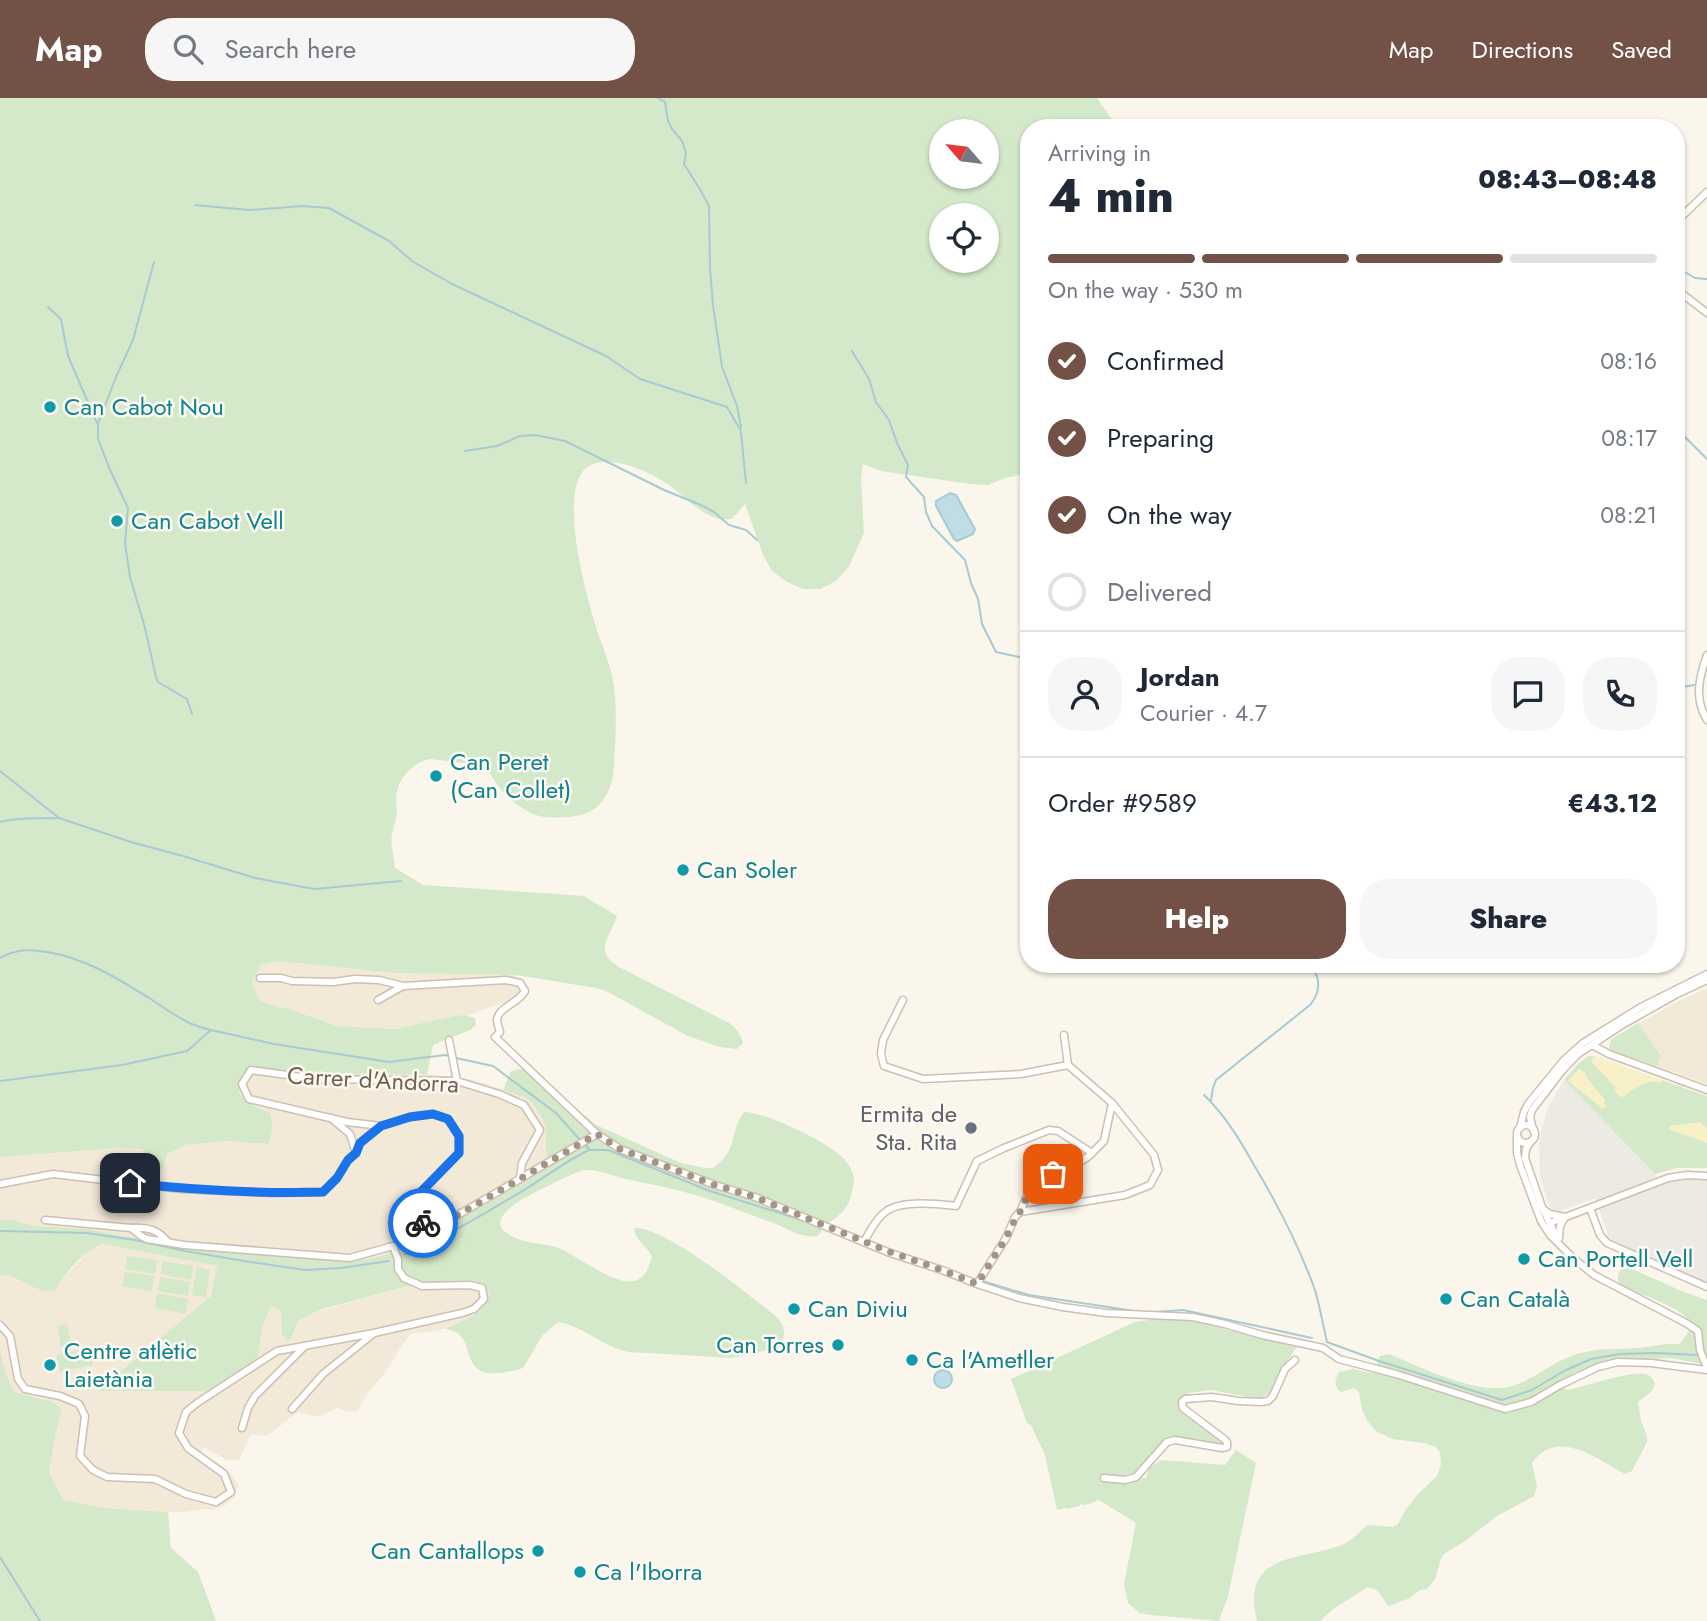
<!DOCTYPE html>
<html lang="en">
<head>
<meta charset="utf-8">
<style>
  body { margin:0; font-family:Jost,sans-serif; background:#f6f6f7; color:#1f2937; height:100vh; display:flex; flex-direction:column; font-size:26px; white-space:nowrap }
  * { box-sizing:border-box; margin:0 }
  p { font-size:23px; color:#747a83 }
  .icon { flex:none; width:38px; height:38px; fill:none; stroke:currentColor; stroke-width:2; stroke-linecap:round; stroke-linejoin:round }
  .map { position:relative; flex:1; overflow:hidden }
  .sheet { position:absolute; left:1020px; top:21px; width:665px; height:854px; display:flex; flex-direction:column; background:#fff; border-radius:28px; box-shadow:0 2px 5px #0004 }
  .sheet>* { flex:none }
  .needle { width:46px; rotate:298deg }
  .controls { position:absolute; left:929px; top:21px; display:grid; gap:14px }
  .controls a { display:grid; place-items:center; width:70px; height:70px; border-radius:50%; background:#fff; box-shadow:0 2px 5px #0004; font-size:35px }
  .pin { position:absolute; display:grid; place-items:center; width:60px; height:60px; color:#fff; margin:-30px; border-radius:14px; box-shadow:0 4px 10px #0006 }
  .courier { position:absolute; display:grid; place-items:center; width:70px; height:70px; margin:-35px; border:5px solid #1a73e8; border-radius:50%; background:#fff; color:#222; box-shadow:0 2px 9px #0007 }
  .overview em { font-style:normal; font-weight:800 }
  .overview div { display:flex; flex-direction:column-reverse }
  .overview { display:flex; align-items:center; justify-content:space-between; height:119px; padding:0 28px }
  h1 { font-size:46px; font-weight:800; line-height:52px }
  .bar { display:grid; grid-template-columns:repeat(4,1fr); gap:10px 7px; align-content:center; height:84px; padding:0 28px }
  .bar i { height:9px; border-radius:5px; background:#e0e1e3 }
  .bar .active { background:#745146 }
  .bar p { grid-column:span 4 }
  .line { display:flex; align-items:center; gap:18px; padding:0 28px; border-top:2px solid #e0e1e3 }
  .line div { flex:1 }
  .round { display:grid; place-items:center; flex:none; width:74px; height:74px; border-radius:28px; background:#f6f6f7 }
  ol { padding:0 28px; list-style:none }
  li { display:flex; align-items:center; gap:21px; height:77px }
  li p { margin-inline-start:auto }
  li .icon { padding:7px; border-radius:50%; background:#745146; color:#fff; stroke-width:4 }
  li:last-child { color:#747a83 }
  li i { width:38px; height:38px; border:4px solid #e0e1e3; border-radius:50% }
  .button { display:flex; gap:14px; margin-top:auto; padding:14px 28px }
  .button a { flex:1; height:80px; border-radius:28px; background:#745146; color:#fff; font-size:28px; font-weight:800; line-height:80px; text-align:center }
  .button a+a { background:#f6f6f7; color:#1f2937 }
  header { display:flex; align-items:center; gap:42px; box-sizing:border-box; height:98px; padding:0 35px; background:#745146; color:#fff }
  header strong { font-size:33px }
  nav { display:flex; gap:38px; margin-inline-start:auto; font-size:24px }
  .search { width:490px; height:63px; background:#f6f6f7; display:flex; align-items:center; gap:18px; box-sizing:border-box; padding:0 24px; border-radius:28px; color:#747a83; font-size:26px }
  .map>svg:first-child { display:block }
  .residential { fill:#f3e9d9 }
  .industrial { fill:#ede9e3 }
  .green { fill:#d4e9c9; fill-rule:evenodd }
  .sand { fill:#f8f1c8 }
  .water { fill:#c0dce4; stroke:#a7cad5; stroke-width:2 }
  .lines { fill:none; stroke-linecap:round; stroke-linejoin:round }
  .stream { stroke:#a7cad5; stroke-width:2 }
  .minor-casing { stroke:#cdbfb1; stroke-width:9 }
  .minor { stroke:#fff; stroke-width:6 }
  .done { stroke:#a49486; stroke-width:7; stroke-dasharray:0 12.6 }
  .route { stroke:#1a73e8; stroke-width:9 }
  .culture-dot { fill:#0f9aa8; stroke:#fefaf1; stroke-width:2.5 }
  .worship-dot { fill:#6b7280; stroke:#fefaf1; stroke-width:2.5 }
  .labels { text-anchor:middle; stroke-width:5; stroke-linejoin:round; paint-order:stroke }
  .culture-label { font-size:24px; fill:#0d838f; stroke:#fefaf1; text-anchor:start }
  .street-label { font-size:24px; fill:#75604f; stroke:#fefaf1 }
  .worship-label { font-size:24px; fill:#5b616d; stroke:#fefaf1; text-anchor:end }
</style>
</head>
<body>
<header>
<strong>Map</strong>
<div class="search"><svg class="icon" aria-label="search" viewBox="0 0 24 24"><circle cx="10" cy="10" r="6"/><path d="M15 15l6 6"/></svg>Search here</div>
<nav><a>Map</a><a>Directions</a><a>Saved</a></nav>
</header>
<div class="map">
<svg width="1707" height="1523" viewBox="0 0 1707 1523">
  <rect width="100%" height="100%" fill="#fbf6eb"/>
  <!-- residential -->
  <g class="residential">
    <path d="M278,863L393,875L516,877L521,893L513,901L467,918L459,917L404,930L396,931L337,928L289,911L261,904L252,884L261,867Z"/>
    <path d="M1707,890V986L1611,952L1609,949L1612,941L1673,906Z"/>
    <path d="M249,971L298,977L427,976L473,982L517,996L531,1003L543,1022L546,1029V1052L549,1069L404,1151L370,1161L330,1163L177,1148L87,1131L35,1128L13,1122H0V1059L120,1050L144,1051L147,1072L150,1075H160L166,1065L167,1056L185,1047L226,1043L268,1046L272,1038V1018L269,1015L245,1002L239,992L238,988Z"/>
    <path d="M102,1146L217,1168L211,1198L99,1293H208L258,1260L262,1229L270,1210L274,1209L281,1214L282,1237L292,1241L299,1223L312,1215L423,1184L471,1182L482,1187L489,1197L488,1201L481,1211L467,1221L440,1232L411,1236L403,1246L382,1279L368,1294L360,1310L357,1313L348,1314L337,1310L319,1319L298,1314L267,1338L251,1336L239,1362H227L203,1349L202,1353L205,1357L222,1368L232,1377L238,1387L235,1399L223,1409L211,1412L203,1411L185,1414H168L104,1410L63,1402L49,1374L56,1334L62,1311L53,1304L14,1294L6,1276L0,1253V1177H8L31,1188L51,1193L87,1155L93,1150Z"/>
  </g>
  <!-- industrial -->
  <path class="industrial" d="M1564,982L1663,1085L1684,1080L1707,1082V1184L1613,1146L1606,1138L1608,1136L1595,1100L1560,1113L1554,1112L1549,1108L1540,1077L1539,1048L1542,1029L1547,1012Z"/>
  <!-- green -->
  <g class="green">
    <path d="M0,0H1097L1118,30H1029V375L1005,380L988,387L970,386L881,373L863,366L861,380L864,435L849,468L837,482L821,491H803L787,484L772,473L763,457L745,406L732,421C727,421 721,422 716,420C699,414 686,400 673,390C653,375 612,355 589,368C556,388 586,496 595,526C600,543 608,560 612,577C617,601 616,627 615,651C614,662 614,673 612,683C609,694 601,708 591,713C580,720 552,721 539,718C528,715 515,706 507,698C498,690 492,678 485,668L431,661C415,663 401,677 397,693C395,702 398,712 396,721C395,726 393,731 392,737C390,747 394,759 395,770L423,787L584,798L617,818C609,842 591,854 623,871L731,926C738,932 741,937 743,945L737,951L719,949L688,938L606,893L596,890L516,877L393,875L278,863L261,867L252,884L261,904L289,911L337,928L396,931L459,917L467,918L475,920L476,927L470,932L433,947L427,976L298,977L249,971C246,976 241,981 240,986C234,1001 259,1010 270,1015C274,1023 273,1038 268,1046L226,1043L185,1047L167,1056L164,1069L157,1077L153,1078L147,1072L143,1051L120,1050L0,1059ZM942,33H987V79H942ZM942,117H987V163H942Z"/>
    <path d="M1638,925L1661,958L1657,968L1611,952L1609,949L1612,941Z"/>
    <path d="M1588,958H1594L1707,998V1070H1677L1655,1076L1564,982L1577,967Z"/>
    <path d="M519,971L529,972L536,976L596,1027L681,1065L705,1070H713C739,1051 729,1035 744,1014C766,1014 832,1046 845,1062C849,1067 854,1075 854,1082C854,1087 852,1093 851,1098C844,1122 828,1119 818,1138C799,1141 785,1128 768,1123C750,1117 732,1109 714,1103C686,1093 655,1087 626,1081C613,1078 598,1071 585,1072C578,1072 540,1092 532,1096C509,1108 480,1128 521,1142C531,1145 542,1146 552,1148C564,1151 575,1159 585,1165C599,1172 618,1186 634,1183C645,1181 650,1168 652,1158C646,1148 635,1142 634,1130C666,1128 748,1197 776,1218C783,1226 786,1231 783,1242L772,1251L732,1260L629,1254C603,1249 583,1228 558,1224L542,1238L523,1270C446,1293 486,1234 444,1231C462,1223 484,1217 489,1196L482,1187L471,1182L423,1184L319,1212L299,1222L291,1241L288,1243L282,1237L281,1214L274,1209L270,1210L262,1229L258,1260L208,1293H98L211,1198L217,1168L102,1146C83,1154 66,1174 55,1192C35,1197 19,1176 0,1177V1122H13L35,1128L87,1131L177,1148L330,1163L370,1161L404,1151L549,1069L546,1052V1029L543,1022L531,1003L524,999L503,992L511,973Z"/>
    <path d="M127,1158L157,1162L155,1176L125,1171Z"/>
    <path d="M163,1163L193,1168L191,1182L161,1176Z"/>
    <path d="M1625,1168L1684,1194L1707,1202V1267L1671,1260L1604,1263L1574,1275L1558,1284L1567,1292C1585,1289 1634,1271 1648,1277C1653,1280 1653,1281 1655,1286L1651,1294L1638,1304L1641,1323L1647,1338V1344L1632,1373L1625,1376C1597,1361 1557,1329 1532,1365L1537,1389L1534,1398L1497,1418L1465,1443L1444,1456L1441,1461L1435,1481L1427,1491L1420,1492L1410,1500L1389,1508C1381,1501 1380,1488 1366,1490L1333,1511L1320,1523H1257C1240,1454 1299,1463 1342,1447C1352,1443 1360,1433 1368,1427L1393,1429L1398,1426L1406,1411L1417,1397L1437,1378L1441,1367L1440,1355L1436,1349L1424,1345L1392,1341L1376,1333L1367,1323L1362,1311L1359,1294L1354,1290L1341,1294C1333,1288 1335,1282 1339,1274L1353,1271L1371,1275L1373,1274L1380,1258L1389,1256C1418,1268 1469,1293 1501,1290C1526,1288 1546,1268 1569,1259C1595,1249 1611,1252 1637,1250C1652,1249 1665,1245 1680,1246C1684,1240 1691,1233 1690,1226C1688,1211 1634,1194 1621,1188C1616,1180 1618,1176 1622,1169Z"/>
    <path d="M197,1169L210,1172L206,1199L192,1197Z"/>
    <path d="M125,1174L154,1178L152,1193L122,1188Z"/>
    <path d="M160,1179L190,1184L188,1198L158,1193Z"/>
    <path d="M157,1195L188,1201L186,1216L155,1210Z"/>
    <path d="M1170,1219L1196,1224L1297,1249L1283,1270L1273,1293L1259,1301L1211,1292L1188,1295L1180,1308L1181,1311L1227,1344V1349L1165,1343L1137,1379L1146,1380L1149,1370L1161,1362L1225,1367L1236,1352L1256,1365L1228,1498L1219,1523L1150,1517L1140,1515L1128,1505L1124,1486L1136,1425L1099,1402L1095,1403V1404L1083,1407L1080,1406V1408L1067,1411L1066,1410L1057,1412L1045,1357L1031,1327L1027,1325L1011,1281L1135,1224Z"/>
    <path d="M67,1226L71,1246L61,1248L57,1228Z"/>
    <path d="M89,1250L93,1267L60,1274L56,1257Z"/>
    <path d="M0,1253L6,1276L14,1294L53,1304L62,1311L56,1334L49,1374L63,1402L104,1410L168,1414L171,1450L198,1474L216,1523H0Z"/>
  </g>
  <!-- sand -->
  <g class="sand">
    <path d="M1594,958L1662,982L1661,985C1646,980 1633,992 1621,1000L1614,992L1615,989L1591,963Z"/>
    <path d="M1579,971L1586,975L1585,977L1605,1002L1604,1005L1607,1007L1603,1011L1568,983Z"/>
    <path d="M1700,1024L1707,1030V1045L1669,1031L1670,1028Z"/>
  </g>
  <!-- water -->
  <g class="water">
    <path d="M950,395L956,397L975,431L973,436L957,443L954,441L936,408V403Z"/>
    <circle cx="943" cy="1281" r="9"/>
  </g>
  <g class="lines">
    <!-- stream -->
    <g class="stream">
      <path d="M658,0L665,4L668,23L672,31L682,43L686,55L684,66L701,93L709,108L710,170L713,207L722,269L737,308L741,329"/>
      <path d="M195,107L249,112L303,108L329,110L389,143L412,163L452,186L606,258L640,281L727,309L741,333"/>
      <path d="M154,164L133,242L116,279L98,326V341L110,372L128,410L125,445L130,479L145,530L156,579L158,584L187,601L192,616"/>
      <path d="M1676,169L1695,180L1707,181"/>
      <path d="M48,209L61,221L68,258L97,325"/>
      <path d="M852,253L869,281L876,304L889,322L897,345L908,367L906,379L924,399L926,414L932,428L965,462L971,485L978,501L982,526L996,554L1029,561"/>
      <path d="M1676,330L1707,361"/>
      <path d="M741,335L746,385"/>
      <path d="M465,353L497,348L520,338L535,337L565,343L664,392L701,407L714,414L729,427L746,432L757,442"/>
      <path d="M1676,590L1694,587"/>
      <path d="M0,673L59,720L131,744L183,758L255,780L314,791L401,783"/>
      <path d="M0,724C20,719 37,721 58,720"/>
      <path d="M0,860C15,851 30,851 47,854C85,860 117,880 149,900C171,914 186,927 211,932"/>
      <path d="M456,960L493,968L556,1015L580,1042"/>
      <path d="M0,983L122,967L187,953L211,932L274,946L389,964L445,957L451,958"/>
      <path d="M1204,997C1225,1017 1240,1042 1254,1067C1278,1107 1299,1148 1315,1192C1320,1209 1323,1227 1327,1244L1379,1263L1502,1302L1532,1292L1566,1272L1591,1261L1620,1256L1655,1255L1699,1257"/>
      <path d="M1211,1002L1213,990L1216,982L1310,907C1317,899 1321,887 1316,876C1314,872 1310,870 1307,866"/>
      <path d="M584,1046L590,1052H608L710,1093L805,1123"/>
      <path d="M0,1133L87,1135L135,1142L185,1153L244,1163L305,1172L341,1170L389,1163"/>
      <path d="M405,1156C448,1138 489,1113 529,1089C549,1076 568,1062 589,1052"/>
      <path d="M982,1183L1029,1197L1141,1214"/>
      <path d="M1154,1214L1183,1212L1312,1240"/>
      <path d="M0,1459L40,1523"/>
    </g>
    <defs>
      <g id="minor">
        <path d="M1676,124L1707,94"/>
        <path d="M1676,191L1707,215"/>
        <path d="M1707,557C1699,579 1694,601 1707,622"/>
        <path d="M260,880H281L292,883L333,884L355,881L379,882L403,888L506,882L520,885L525,893C518,906 498,909 497,922C497,926 499,930 500,934L495,939L597,1036L620,1051L715,1087L755,1099L890,1155L942,1172L977,1186L1019,1200L1063,1209L1106,1215L1193,1219L1225,1226L1262,1237L1323,1250L1339,1261L1396,1276L1505,1311L1531,1304L1560,1287L1598,1269L1618,1264L1651,1265L1707,1272"/>
        <path d="M378,902L403,888"/>
        <path d="M903,902L883,942L881,956L884,968L923,981L1021,976L1068,967"/>
        <path d="M449,942L457,983"/>
        <path d="M1592,947L1609,956L1707,992"/>
        <path d="M331,1020L350,1036L356,1055"/>
        <circle cx="1526" cy="1036" r="9"/>
        <path d="M381,1028L347,1024L249,1001L242,986L251,972L316,981L457,983L499,996L524,1007L540,1032L522,1065L520,1080"/>
        <path d="M1520,1030L1524,1014L1528,1006L1564,962L1583,945L1641,909L1707,876"/>
        <path d="M1533,1032L1530,1019L1532,1012L1561,974L1578,956L1622,927L1677,896L1707,882"/>
        <path d="M1517,1039V1055L1520,1067L1541,1123L1550,1137L1572,1159L1594,1177L1686,1225L1698,1233L1700,1252L1707,1270"/>
        <path d="M1531,1043L1526,1051L1525,1060L1542,1109L1557,1140"/>
        <path d="M0,1086L53,1076L181,1091L273,1095L323,1094L337,1080L348,1062L356,1055L360,1045L381,1028L409,1019L433,1016L448,1021L459,1038V1055L418,1097L412,1114L407,1142"/>
        <path d="M1590,1110L1600,1137L1607,1145L1707,1189"/>
        <path d="M1544,1112L1550,1116L1565,1119L1560,1128L1559,1140"/>
        <path d="M412,1114C418,1122 425,1129 436,1128"/>
        <path d="M1020,1114L1125,1097L1150,1087L1158,1072L1154,1057L1112,1005L1068,967L1064,937"/>
        <path d="M45,1122L131,1130C147,1129 157,1131 167,1143"/>
        <path d="M1550,1125L1668,1080L1687,1077L1707,1078"/>
        <path d="M131,1130L141,1138L147,1141L184,1147L350,1160L393,1148L439,1128L597,1036"/>
        <path d="M864,1144C870,1133 877,1119 888,1112C905,1102 938,1106 956,1108L977,1063L1004,1050L1049,1032L1058,1033L1092,1055"/>
        <path d="M977,1186L1006,1140L1015,1119L1020,1114L1027,1098L1038,1087L1053,1076L1076,1067L1089,1058L1104,1043L1112,1005"/>
        <path d="M0,1227L10,1238L18,1281L25,1291L60,1298L79,1306L85,1318L80,1358L93,1372L107,1379L155,1381L186,1396L216,1404L231,1394L224,1376L188,1350L179,1335L186,1314L197,1305L277,1253L374,1235L462,1215L474,1211L484,1201L482,1190L470,1187L422,1188L404,1180L398,1171V1161L393,1148"/>
        <path d="M292,1311L323,1276L373,1236"/>
        <path d="M242,1330L248,1310L255,1298L304,1249"/>
        <path d="M1104,1380L1125,1382L1136,1379L1167,1344L1175,1342L1222,1350L1227,1349V1344L1224,1341L1183,1310L1182,1304L1185,1301L1212,1299L1238,1303L1261,1304L1268,1303L1273,1298L1285,1271L1295,1262"/>
      </g>
    </defs>
    <!-- minor casing -->
    <use href="#minor" class="minor-casing"/>
    <!-- minor -->
    <use href="#minor" class="minor"/>
  </g>
  <g class="lines">
    <!-- done -->
    <path class="done" d="M423,1125L430,1128H439L597,1036L620,1051L649,1062L715,1087L755,1099L890,1154L942,1172L977,1186L1006,1140L1016,1119L1020,1114L1027,1098L1038,1087L1053,1076"/>
    <!-- route -->
    <path class="route" d="M130,1085C194,1092 258,1096 323,1094L337,1080L348,1062L356,1055L360,1045L381,1028L410,1019L433,1016L448,1021L459,1038V1055L418,1097L412,1114L419,1122L423,1125"/>
  </g>
  <!-- markers -->
  <g class="culture-dot">
    <circle cx="50" cy="309" r="7"/>
    <circle cx="117" cy="423" r="7"/>
    <circle cx="436" cy="678" r="7"/>
    <circle cx="683" cy="772" r="7"/>
    <circle cx="1524" cy="1161" r="7"/>
    <circle cx="1446" cy="1201" r="7"/>
    <circle cx="794" cy="1211" r="7"/>
    <circle cx="838" cy="1247" r="7"/>
    <circle cx="912" cy="1262" r="7"/>
    <circle cx="50" cy="1267" r="7"/>
    <circle cx="538" cy="1453" r="7"/>
    <circle cx="580" cy="1474" r="7"/>
  </g>
  <circle class="worship-dot" cx="971" cy="1030" r="7"/>
  <g class="labels">
    <!-- culture labels -->
    <g class="culture-label">
      <text x="64" y="317">Can Cabot Nou</text>
      <text x="131" y="431">Can Cabot Vell</text>
      <text x="450" y="672">Can Peret<tspan x="450" dy="28">(Can Collet)</tspan></text>
      <text x="697" y="780">Can Soler</text>
      <text x="1538" y="1169">Can Portell Vell</text>
      <text x="1460" y="1209">Can Català</text>
      <text x="808" y="1219">Can Diviu</text>
      <text x="824" y="1255" text-anchor="end">Can Torres</text>
      <text x="64" y="1261">Centre atlètic<tspan x="64" dy="28">Laietània</tspan></text>
      <text x="926" y="1270">Ca l'Ametller</text>
      <text x="524" y="1461" text-anchor="end">Can Cantallops</text>
      <text x="594" y="1482">Ca l'Iborra</text>
    </g>
    <!-- street labels -->
    <g class="street-label">
      <text transform="translate(373 982) rotate(3)" y="8">Carrer d'Andorra</text>
    </g>
    <!-- worship labels -->
    <g class="worship-label">
      <text x="957" y="1024">Ermita de<tspan x="957" dy="28">Sta. Rita</tspan></text>
    </g>
  </g>
</svg>
<div class="controls">
<a><svg class="needle" viewBox="-14 -14 28 28"><path d="M0-13l5 13h-10z" fill="#e53935"/><path d="M0 13l5-13h-10z" fill="#747a83"/></svg></a>
<a><svg class="icon" aria-label="locate" viewBox="0 0 24 24"><circle cx="12" cy="12" r="6"/><path d="M12 2v4M12 18v4M2 12h4M18 12h4"/></svg></a>
</div>
<div class="pin" style="left:1053px;top:1076px;background:#ea580c"><svg class="icon" aria-label="bag" viewBox="0 0 24 24"><path d="M5 8h14l-1 12H6zM9 8a3 3 0 0 1 6 0"/></svg></div>
<div class="pin" style="left:130px;top:1085px;background:#1f2937"><svg class="icon" aria-label="home" viewBox="0 0 24 24"><path d="M3 11l9-7 9 7M6 9v11h12V9"/></svg></div>
<div class="courier" style="left:423px;top:1125px"><svg class="icon" aria-label="bike" viewBox="0 0 24 24"><circle cx="6" cy="16" r="4"/><circle cx="18" cy="16" r="4"/><path d="M6 16l4-8h5l3 8M10 8l3 8H6M13 5h3"/></svg></div>
<section class="sheet">
<div class="overview"><div><h1>4 min</h1><p>Arriving in</p></div><em>08:43–08:48</em></div>
<div class="bar"><i class="active"></i><i class="active"></i><i class="active"></i><i></i><p>On the way · 530 m</p></div>
<ol>
<li><svg class="icon" aria-label="check" viewBox="0 0 24 24"><path d="M5 12l5 5 9-10"/></svg>Confirmed<p>08:16</p></li>
<li><svg class="icon" aria-label="check" viewBox="0 0 24 24"><path d="M5 12l5 5 9-10"/></svg>Preparing<p>08:17</p></li>
<li><svg class="icon" aria-label="check" viewBox="0 0 24 24"><path d="M5 12l5 5 9-10"/></svg>On the way<p>08:21</p></li>
<li><i></i>Delivered</li>
</ol>
<div class="line" style="height:126px"><a class="round"><svg class="icon" aria-label="person" viewBox="0 0 24 24"><circle cx="12" cy="8" r="4"/><path d="M4 21q1-7 8-7t8 7"/></svg></a><div><b>Jordan</b><p>Courier · 4.7</p></div><a class="round"><svg class="icon" aria-label="chat" viewBox="0 0 24 24"><path d="M4 5h16v11H9l-5 4z"/></svg></a><a class="round"><svg class="icon" aria-label="phone" viewBox="0 0 24 24"><path d="M5 4h4l2 5-3 2q2 4 5 5l2-3 5 2v4C11 20 4 13 5 4z"/></svg></a></div>
<div class="line" style="height:91px"><div>Order #9589</div><b>€43.12</b></div>
<div class="button"><a>Help</a><a>Share</a></div>
</section>
</div>
</body>
</html>
